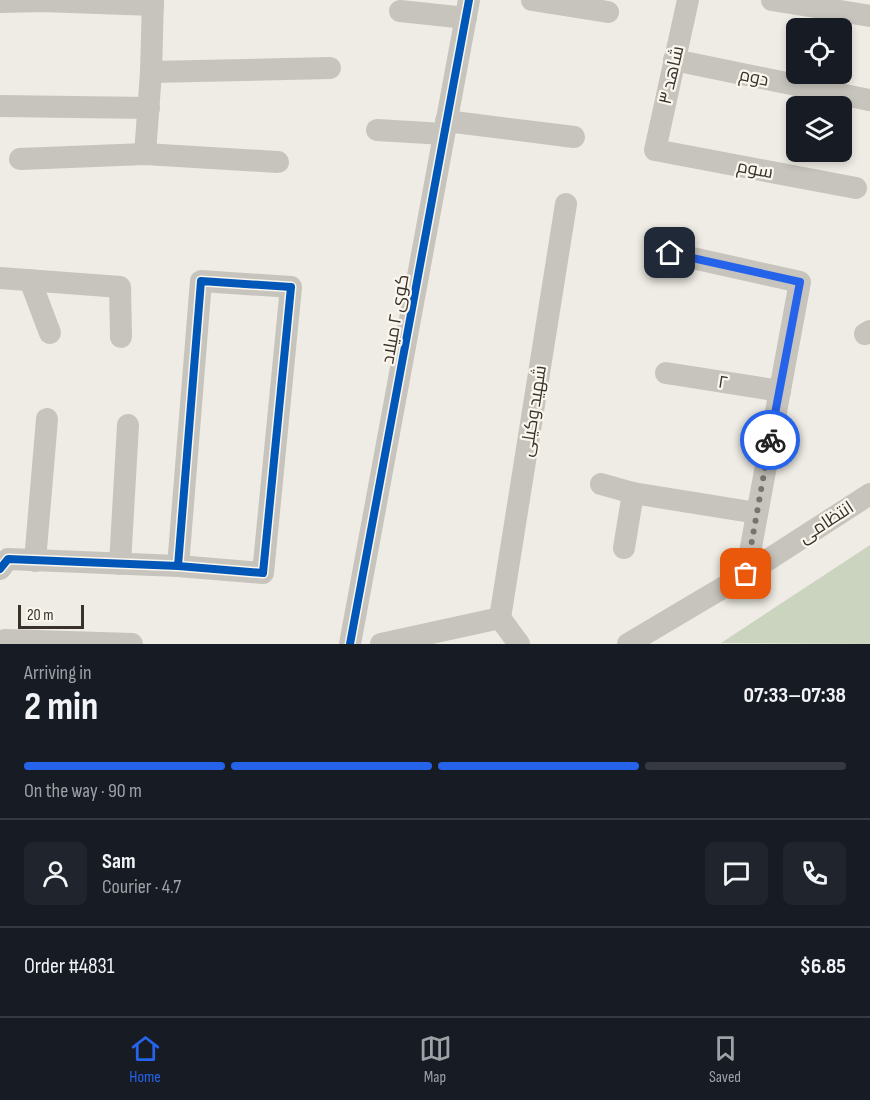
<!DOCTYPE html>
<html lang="en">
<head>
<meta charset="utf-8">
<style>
  body { margin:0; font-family:"Sofia Sans Condensed",Cairo,sans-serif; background:#20242c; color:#f1f3f6; height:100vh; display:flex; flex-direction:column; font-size:22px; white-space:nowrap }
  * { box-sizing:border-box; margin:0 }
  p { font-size:20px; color:#9ea1a6 }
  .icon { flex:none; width:33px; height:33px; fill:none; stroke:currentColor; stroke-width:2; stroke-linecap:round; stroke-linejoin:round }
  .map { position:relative; height:644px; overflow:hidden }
  .drawer { display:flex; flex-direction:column; background:#171b24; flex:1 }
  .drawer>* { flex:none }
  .buttons { position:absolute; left:786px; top:18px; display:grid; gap:12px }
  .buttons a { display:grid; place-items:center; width:66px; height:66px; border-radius:9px; background:#171b24; box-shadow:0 3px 9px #0003; font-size:30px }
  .scale { position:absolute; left:18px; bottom:15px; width:66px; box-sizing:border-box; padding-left:6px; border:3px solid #38322b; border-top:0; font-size:16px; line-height:21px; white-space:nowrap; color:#38322b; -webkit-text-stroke:4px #faf6ed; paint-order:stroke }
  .pin { position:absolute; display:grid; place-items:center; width:51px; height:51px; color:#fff; margin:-26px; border-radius:12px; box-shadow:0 3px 9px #0006 }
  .courier { position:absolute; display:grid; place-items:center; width:60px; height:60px; margin:-30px; border:4px solid #2563eb; border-radius:50%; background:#fff; color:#222; box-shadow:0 2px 8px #0007 }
  .summary em { font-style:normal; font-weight:700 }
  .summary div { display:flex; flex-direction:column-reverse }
  .summary { display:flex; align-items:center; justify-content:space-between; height:102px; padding:0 24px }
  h1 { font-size:39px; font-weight:700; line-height:45px }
  .bar { display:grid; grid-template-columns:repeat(4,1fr); gap:9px 6px; align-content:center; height:72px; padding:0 24px }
  .bar i { height:8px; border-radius:4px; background:#363941 }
  .bar .current { background:#2563eb }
  .bar p { grid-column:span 4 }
  .line { display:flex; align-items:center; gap:15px; padding:0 24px; border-top:2px solid #363941 }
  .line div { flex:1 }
  .round { display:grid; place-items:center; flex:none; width:63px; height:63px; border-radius:9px; background:#20242c }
  .dock { display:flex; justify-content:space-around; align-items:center; height:84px; border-top:2px solid #363941; background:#171b24; font-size:16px; color:#9ea1a6 }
  .dock a { display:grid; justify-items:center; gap:3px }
  .dock .current { color:#2563eb }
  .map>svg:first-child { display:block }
  .green { fill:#cbd4bf }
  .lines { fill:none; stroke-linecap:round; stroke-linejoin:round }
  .minor { stroke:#c7c4bd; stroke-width:22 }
  .cycleway-casing { stroke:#faf6ed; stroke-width:11 }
  .cycleway { stroke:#0057b8; stroke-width:8 }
  .done { stroke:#78736c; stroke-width:6; stroke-dasharray:0 10.8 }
  .route { stroke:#2563eb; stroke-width:8 }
  .labels { text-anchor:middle; stroke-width:4.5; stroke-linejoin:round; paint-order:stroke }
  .street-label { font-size:18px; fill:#38322b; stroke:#faf6ed }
</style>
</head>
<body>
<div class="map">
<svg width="870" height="644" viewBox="0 0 870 644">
  <rect width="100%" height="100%" fill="#eeece4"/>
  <!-- green -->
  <path class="green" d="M870,545V644L721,643Z"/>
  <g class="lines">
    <!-- minor -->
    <g class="minor">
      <path d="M532,0L608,12"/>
      <path d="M688,0L655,150L856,188"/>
      <path d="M772,0L870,16"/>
      <path d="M0,2L43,1L153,5"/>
      <path d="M400,11L466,18"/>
      <path d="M674,60L869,100"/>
      <path d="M151,72L330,68"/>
      <path d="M0,106L149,108"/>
      <path d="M446,121L574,137"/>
      <path d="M377,130L444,134"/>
      <path d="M145,154L151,72L153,0"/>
      <path d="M20,159L145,154L278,162"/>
      <path d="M670,253L800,282L746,574"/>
      <path d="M0,278L120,287L121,337"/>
      <path d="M30,280L50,333"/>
      <path d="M865,334L870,331"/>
      <path d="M666,373L780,391"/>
      <path d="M601,484L633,493L757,513"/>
      <path d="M624,548L633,493"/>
      <path d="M35,561L47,419"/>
      <path d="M120,564L128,425"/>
      <path d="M0,569L8,559L178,566L263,573L291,287L201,281L178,566"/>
      <path d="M500,618L566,204"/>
      <path d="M2,644L5,640L132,644"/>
      <path d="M350,644L469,0"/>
      <path d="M381,644L500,618L519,644"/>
      <path d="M628,644L746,574L870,494"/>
    </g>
    <defs>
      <g id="cycleway">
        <path d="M0,569L8,559L178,566L263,573L291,287L201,281L178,566"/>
        <path d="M350,644L469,0"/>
      </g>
    </defs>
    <!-- cycleway casing -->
    <use href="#cycleway" class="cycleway-casing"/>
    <!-- cycleway -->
    <use href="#cycleway" class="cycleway"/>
  </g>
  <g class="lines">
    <!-- done -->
    <path class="done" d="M746,574L770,440"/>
    <!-- route -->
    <path class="route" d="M670,253L800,282L770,440"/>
  </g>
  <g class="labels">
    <!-- street labels -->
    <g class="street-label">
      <text transform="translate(671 75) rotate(-77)" y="6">شاهد ۳</text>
      <text transform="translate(754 77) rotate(12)" y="6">دوم</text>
      <text transform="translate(755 169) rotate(11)" y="6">سوم</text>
      <text transform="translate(395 319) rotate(-80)" y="6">کوی ۲ میلاد</text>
      <text transform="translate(723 382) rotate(9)" y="6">۲</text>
      <text transform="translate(533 411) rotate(-81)" y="6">شهید وکیلی</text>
      <text transform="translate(826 522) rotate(-33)" y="6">انتظامی</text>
    </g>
  </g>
</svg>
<div class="buttons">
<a><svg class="icon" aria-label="locate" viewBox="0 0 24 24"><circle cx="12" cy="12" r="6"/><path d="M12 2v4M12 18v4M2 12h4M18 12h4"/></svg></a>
<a><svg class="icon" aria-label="layers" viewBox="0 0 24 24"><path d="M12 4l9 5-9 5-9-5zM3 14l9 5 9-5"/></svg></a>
</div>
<div class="scale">20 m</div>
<div class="pin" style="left:746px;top:574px;background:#ea580c"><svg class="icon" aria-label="bag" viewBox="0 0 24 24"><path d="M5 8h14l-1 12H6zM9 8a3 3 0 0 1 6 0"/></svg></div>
<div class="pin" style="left:670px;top:253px;background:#1f2937"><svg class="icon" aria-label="home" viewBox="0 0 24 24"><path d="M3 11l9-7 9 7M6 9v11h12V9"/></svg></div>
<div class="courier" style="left:770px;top:440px"><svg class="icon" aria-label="bike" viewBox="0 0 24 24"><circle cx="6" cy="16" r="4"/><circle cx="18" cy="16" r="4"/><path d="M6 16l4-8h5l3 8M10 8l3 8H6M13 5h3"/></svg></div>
</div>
<section class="drawer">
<div class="summary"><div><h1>2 min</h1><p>Arriving in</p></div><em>07:33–07:38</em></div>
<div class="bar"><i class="current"></i><i class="current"></i><i class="current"></i><i></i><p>On the way · 90 m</p></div>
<div class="line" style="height:108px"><a class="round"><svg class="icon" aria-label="person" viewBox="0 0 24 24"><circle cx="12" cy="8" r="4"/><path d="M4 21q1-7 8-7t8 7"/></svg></a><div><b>Sam</b><p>Courier · 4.7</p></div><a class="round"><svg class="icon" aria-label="chat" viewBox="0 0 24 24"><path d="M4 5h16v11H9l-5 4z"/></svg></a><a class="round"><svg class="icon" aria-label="phone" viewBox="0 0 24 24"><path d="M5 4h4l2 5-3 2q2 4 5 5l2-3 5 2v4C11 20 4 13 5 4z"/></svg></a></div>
<div class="line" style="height:78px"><div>Order #4831</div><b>$6.85</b></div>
</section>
<nav class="dock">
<a class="current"><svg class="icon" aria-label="home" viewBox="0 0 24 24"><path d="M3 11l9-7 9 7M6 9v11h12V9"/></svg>Home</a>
<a><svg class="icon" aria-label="map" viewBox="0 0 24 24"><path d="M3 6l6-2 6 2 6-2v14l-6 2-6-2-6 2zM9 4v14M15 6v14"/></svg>Map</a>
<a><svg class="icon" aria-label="saved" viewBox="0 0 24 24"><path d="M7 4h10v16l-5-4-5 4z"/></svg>Saved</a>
</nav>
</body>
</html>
